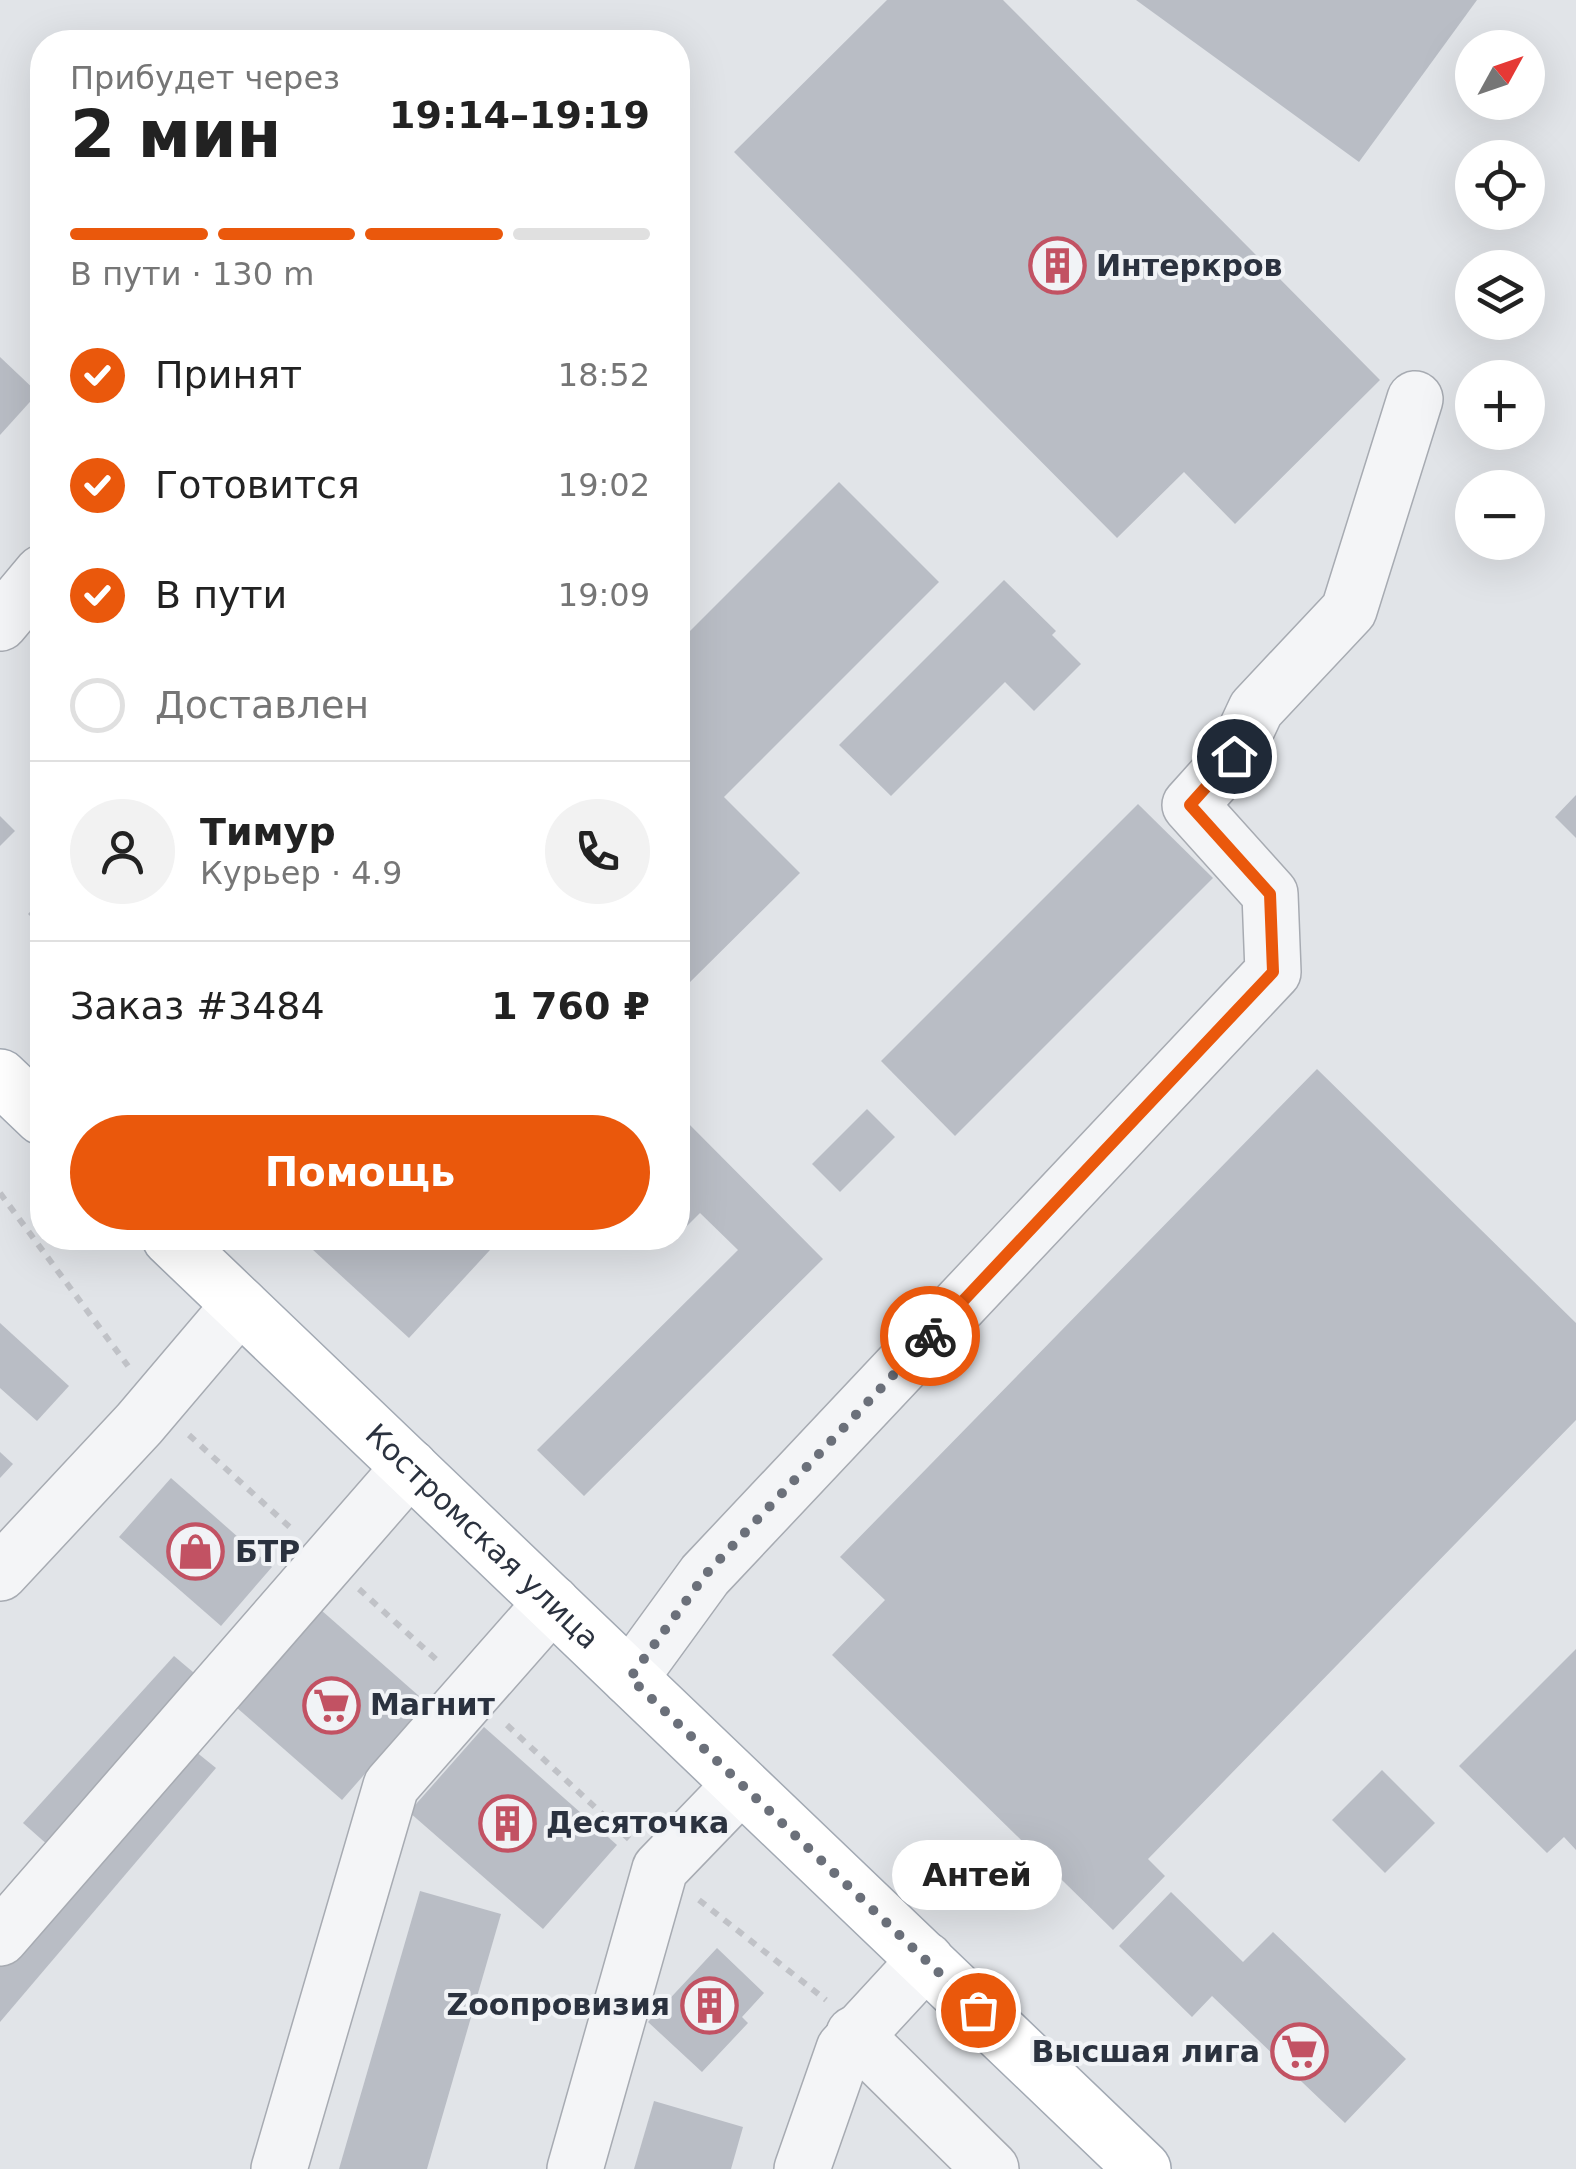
<!DOCTYPE html>
<html lang="ru">
<head>
<meta charset="utf-8">
<style>
  body { margin:0; font-family:"DejaVu Sans",sans-serif; background:#f2f2f2; color:#222; height:100vh; display:flex; flex-direction:column; font-size:38px; white-space:nowrap }
  * { box-sizing:border-box; margin:0 }
  p { font-size:32px; color:#767676 }
  .icon { flex:none; width:55px; height:55px; fill:none; stroke:currentColor; stroke-width:2; stroke-linecap:round; stroke-linejoin:round }
  .map { position:relative; flex:1; overflow:hidden }
  .sheet { position:absolute; left:30px; top:30px; width:660px; height:1220px; display:flex; flex-direction:column; background:#fff; border-radius:40px; box-shadow:0 10px 40px #0002 }
  .sheet>* { flex:none }
  .needle { width:65px; rotate:50deg }
  .buttons { position:absolute; left:1455px; top:30px; display:grid; gap:20px }
  .buttons a { display:grid; place-items:center; width:90px; height:90px; border-radius:50%; background:#fff; box-shadow:0 10px 40px #0002; font-size:50px }
  .pin { position:absolute; display:grid; place-items:center; width:85px; height:85px; color:#fff; margin:-42px; border:5px solid #fff; border-radius:50%; box-shadow:0 2px 10px #0007 }
  .courier { position:absolute; display:grid; place-items:center; width:100px; height:100px; margin:-50px; border:8px solid #ea580c; border-radius:50%; background:#fff; color:#222; box-shadow:0 2px 12px #0007 }
  .bubble { position:absolute; height:70px; border-radius:35px; background:#fff; box-shadow:0 10px 40px #0002; font-size:32px; font-weight:600; line-height:70px; text-align:center }
  .overview em { font-style:normal; font-weight:600 }
  .overview div { display:flex; flex-direction:column-reverse }
  .overview { display:flex; align-items:center; justify-content:space-between; height:170px; padding:0 40px }
  h1 { font-size:65px; font-weight:600; line-height:75px }
  .bar { display:grid; grid-template-columns:repeat(4,1fr); gap:15px 10px; align-content:center; height:120px; padding:0 40px }
  .bar i { height:12px; border-radius:8px; background:#e0e0e0 }
  .bar .current { background:#ea580c }
  .bar p { grid-column:span 4 }
  .line { display:flex; align-items:center; gap:25px; padding:0 40px; border-top:2px solid #e0e0e0 }
  .line div { flex:1 }
  .round { display:grid; place-items:center; flex:none; width:105px; height:105px; border-radius:52px; background:#f2f2f2 }
  ol { padding:0 40px; list-style:none }
  li { display:flex; align-items:center; gap:30px; height:110px }
  li p { margin-inline-start:auto }
  li .icon { padding:10px; border-radius:50%; background:#ea580c; color:#fff; stroke-width:4 }
  li:last-child { color:#767676 }
  li i { width:55px; height:55px; border:5px solid #e0e0e0; border-radius:50% }
  .cta { display:flex; gap:20px; margin-top:auto; padding:20px 40px }
  .cta a { flex:1; height:115px; border-radius:60px; background:#ea580c; color:#fff; font-size:40px; font-weight:600; line-height:115px; text-align:center }
  .map>svg:first-child { display:block }
  .building { fill:#b9bdc5 }
  .lines { fill:none; stroke-linecap:round; stroke-linejoin:round }
  .minor-casing { stroke:#a7abb2; stroke-width:58 }
  .major-casing { stroke:#a2a9b3; stroke-width:58 }
  .path { stroke:#c0c2c7; stroke-width:6; stroke-dasharray:8 8; stroke-linecap:butt }
  .minor { stroke:#f4f5f7; stroke-width:55 }
  .major { stroke:#fff; stroke-width:55 }
  .done { stroke:#6b707a; stroke-width:10; stroke-dasharray:0 18 }
  .route { stroke:#ea580c; stroke-width:12 }
  .labels { text-anchor:middle; stroke-width:8; stroke-linejoin:round; paint-order:stroke }
  .poi-label { font-size:30px; font-weight:bold; fill:#2b323f; stroke:#f1f3f6; text-anchor:start }
  .street-label { font-size:30px; fill:#2b323f; stroke:#f1f3f6 }
</style>
</head>
<body>
<div class="map">
<svg width="1576" height="2169" viewBox="0 0 1576 2169">
  <rect width="100%" height="100%" fill="#e1e4e8"/>
  <!-- building -->
  <g class="building">
    <path d="M887,0H1003L1380,380L1235,524L1184,472L1117,538L734,152Z"/>
    <path d="M1136,0H1477L1359,162Z"/>
    <path d="M0,357L38,393L0,435Z"/>
    <path d="M839,482L939,582L724,797L800,873L681,991L678,987V643Z"/>
    <path d="M1004,580L1056,631L1052,635L1081,664L1034,711L1005,682L891,796L839,745Z"/>
    <path d="M1576,795V838L1555,817Z"/>
    <path d="M1138,804L1213,878L955,1136L881,1061Z"/>
    <path d="M0,816L15,831L0,846Z"/>
    <path d="M42,899V928L28,914Z"/>
    <path d="M1317,1069L1576,1323V1420L1148,1859L1165,1876L1113,1930L832,1655L885,1600L840,1557Z"/>
    <path d="M867,1109L895,1137L840,1192L812,1164Z"/>
    <path d="M678,1113L823,1259L584,1496L537,1450L738,1250L700,1213L678,1235Z"/>
    <path d="M300,1238H501L409,1338Z"/>
    <path d="M0,1323L69,1386L37,1421L0,1388Z"/>
    <path d="M0,1452L13,1464L0,1478Z"/>
    <path d="M171,1478L272,1567L221,1626L119,1537Z"/>
    <path d="M321,1610L427,1703L342,1800L236,1707Z"/>
    <path d="M1576,1649V1850L1564,1837L1547,1853L1459,1766Z"/>
    <path d="M174,1656L200,1678L49,1846L23,1823Z"/>
    <path d="M484,1727L617,1845L543,1929L409,1812Z"/>
    <path d="M185,1743L216,1768L0,2022V1960Z"/>
    <path d="M1382,1770L1435,1823L1385,1873L1332,1820Z"/>
    <path d="M420,1891L501,1914L427,2169H339Z"/>
    <path d="M1171,1892L1243,1962L1273,1932L1406,2059L1345,2123L1212,1996L1192,2017L1119,1946Z"/>
    <path d="M717,1948L764,1993L742,2017L748,2023L702,2072L648,2022Z"/>
    <path d="M654,2101L743,2127L731,2169H634Z"/>
  </g>
  <g class="lines">
    <defs>
      <g id="minor">
        <path d="M0,623L42,573"/>
        <path d="M0,1573L139,1424L240,1305"/>
        <path d="M630,1678L705,1575L1273,972L1270,894L1190,805L1234,756L1256,709L1349,610L1415,399"/>
        <path d="M0,1938L410,1467"/>
        <path d="M854,2034L991,2169"/>
        <path d="M279,2169L391,1786L552,1603"/>
        <path d="M575,2169L660,1869L741,1785"/>
        <path d="M802,2169L844,2049L926,1960"/>
      </g>
      <g id="major">
        <path d="M0,1077L42,1117"/>
        <path id="s1" d="M170,1238L1143,2169"/>
      </g>
    </defs>
    <!-- minor casing -->
    <use href="#minor" class="minor-casing"/>
    <!-- major casing -->
    <use href="#major" class="major-casing"/>
    <!-- path -->
    <g class="path">
      <path d="M0,1193L128,1366"/>
      <path d="M189,1435L294,1531"/>
      <path d="M359,1589L439,1662"/>
      <path d="M507,1725L629,1839"/>
      <path d="M699,1900L826,2000"/>
    </g>
    <!-- minor -->
    <use href="#minor" class="minor"/>
    <!-- major -->
    <use href="#major" class="major"/>
  </g>
  <g class="lines">
    <!-- done -->
    <path class="done" d="M930,1336L705,1575L630,1678L978,2010"/>
    <!-- route -->
    <path class="route" d="M930,1336L1273,972L1270,894L1190,805L1234,756"/>
  </g>
  <!-- icons -->
  <defs>
    <symbol id="building-ring" viewBox="-11 -11 22 22"><circle r="9.5" fill="#f1f3f6" stroke="#c25263" stroke-width="1.5"/><path d="M-4-6H4V6H1V3H-1V6H-4ZM-2.5-4.3h1.7v1.8h-1.7ZM.8-4.3h1.7v1.8H.8ZM-2.5-1h1.7V.8h-1.7ZM.8-1h1.7V.8H.8Z" fill="#c25263"/></symbol>
    <symbol id="shop-ring" viewBox="-11 -11 22 22"><circle r="9.5" fill="#f1f3f6" stroke="#c25263" stroke-width="1.5"/><path d="M-5-2.5h2.3a2.7 3.5 0 0 1 5.4 0H5L5.5 6h-11ZM-1.5-2.5h3a1.5 2.3 0 0 0-3 0Z" fill="#c25263"/></symbol>
    <symbol id="supermarket-ring" viewBox="-11 -11 22 22"><circle r="9.5" fill="#f1f3f6" stroke="#c25263" stroke-width="1.5"/><path d="M-6-5.5h2.5l.6 2H6L4.5 2H-2.5L-4.4-4H-6ZM-1.5 3.2a1.3 1.3 0 1 0 .1 0ZM3 3.2a1.3 1.3 0 1 0 .1 0Z" fill="#c25263"/></symbol>
  </defs>
  <g fill-rule="evenodd">
    <use href="#building-ring" x="1026" y="234" width="63" height="63"/>
    <use href="#shop-ring" x="164" y="1520" width="63" height="63"/>
    <use href="#supermarket-ring" x="300" y="1674" width="63" height="63"/>
    <use href="#building-ring" x="476" y="1792" width="63" height="63"/>
    <use href="#building-ring" x="678" y="1974" width="63" height="63"/>
    <use href="#supermarket-ring" x="1268" y="2020" width="63" height="63"/>
  </g>
  <g class="labels">
    <!-- poi labels -->
    <g class="poi-label">
      <text x="1096" y="276">Интеркров</text>
      <text x="235" y="1562">БТР</text>
      <text x="370" y="1715">Магнит</text>
      <text x="546" y="1833">Десяточка</text>
      <text x="670" y="2015" text-anchor="end">Zоопровизия</text>
      <text x="1260" y="2062" text-anchor="end">Высшая лига</text>
    </g>
    <!-- street labels -->
    <g class="street-label">
      <text dy="10" stroke="none"><textPath href="#s1" startOffset="432">Костромская улица</textPath></text>
    </g>
  </g>
</svg>
<div class="buttons">
<a><svg class="needle" viewBox="-14 -14 28 28"><path d="M0-13l5 13h-10z" fill="#e53935"/><path d="M0 13l5-13h-10z" fill="#767676"/></svg></a>
<a><svg class="icon" aria-label="locate" viewBox="0 0 24 24"><circle cx="12" cy="12" r="6"/><path d="M12 2v4M12 18v4M2 12h4M18 12h4"/></svg></a>
<a><svg class="icon" aria-label="layers" viewBox="0 0 24 24"><path d="M12 4l9 5-9 5-9-5zM3 14l9 5 9-5"/></svg></a>
<a>+</a>
<a>−</a>
</div>
<div class="pin" style="left:978px;top:2010px;background:#ea580c"><svg class="icon" aria-label="bag" viewBox="0 0 24 24"><path d="M5 8h14l-1 12H6zM9 8a3 3 0 0 1 6 0"/></svg></div>
<div class="pin" style="left:1234px;top:756px;background:#1f2937"><svg class="icon" aria-label="home" viewBox="0 0 24 24"><path d="M3 11l9-7 9 7M6 9v11h12V9"/></svg></div>
<div class="courier" style="left:930px;top:1336px"><svg class="icon" aria-label="bike" viewBox="0 0 24 24"><circle cx="6" cy="16" r="4"/><circle cx="18" cy="16" r="4"/><path d="M6 16l4-8h5l3 8M10 8l3 8H6M13 5h3"/></svg></div>
<div class="bubble" style="left:892px;top:1840px;width:170px">Антей</div>
<section class="sheet">
<div class="overview"><div><h1>2 мин</h1><p>Прибудет через</p></div><em>19:14–19:19</em></div>
<div class="bar"><i class="current"></i><i class="current"></i><i class="current"></i><i></i><p>В пути · 130 m</p></div>
<ol>
<li><svg class="icon" aria-label="check" viewBox="0 0 24 24"><path d="M5 12l5 5 9-10"/></svg>Принят<p>18:52</p></li>
<li><svg class="icon" aria-label="check" viewBox="0 0 24 24"><path d="M5 12l5 5 9-10"/></svg>Готовится<p>19:02</p></li>
<li><svg class="icon" aria-label="check" viewBox="0 0 24 24"><path d="M5 12l5 5 9-10"/></svg>В пути<p>19:09</p></li>
<li><i></i>Доставлен</li>
</ol>
<div class="line" style="height:180px"><a class="round"><svg class="icon" aria-label="person" viewBox="0 0 24 24"><circle cx="12" cy="8" r="4"/><path d="M4 21q1-7 8-7t8 7"/></svg></a><div><b>Тимур</b><p>Курьер · 4.9</p></div><a class="round"><svg class="icon" aria-label="phone" viewBox="0 0 24 24"><path d="M5 4h4l2 5-3 2q2 4 5 5l2-3 5 2v4C11 20 4 13 5 4z"/></svg></a></div>
<div class="line" style="height:130px"><div>Заказ #3484</div><b>1 760 ₽</b></div>
<div class="cta"><a>Помощь</a></div>
</section>
</div>
</body>
</html>
